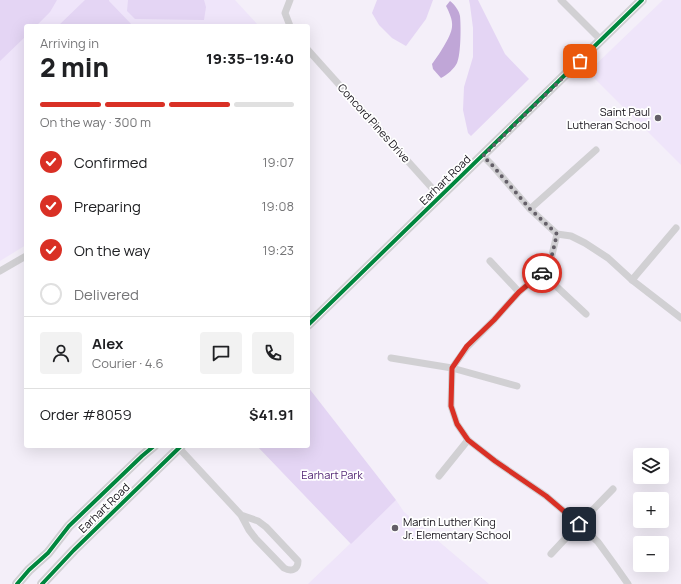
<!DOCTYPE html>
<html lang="en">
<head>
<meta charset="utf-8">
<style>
  body { margin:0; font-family:Manrope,sans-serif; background:#f2f2f2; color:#202124; height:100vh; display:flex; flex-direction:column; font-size:15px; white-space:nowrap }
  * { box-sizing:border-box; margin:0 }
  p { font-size:13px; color:#757577 }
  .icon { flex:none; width:22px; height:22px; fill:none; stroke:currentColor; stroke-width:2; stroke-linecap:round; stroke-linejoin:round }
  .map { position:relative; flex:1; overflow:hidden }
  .side { position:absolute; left:24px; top:24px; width:286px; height:424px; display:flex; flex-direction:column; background:#fff; border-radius:4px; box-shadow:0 4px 16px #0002 }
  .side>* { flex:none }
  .controls { position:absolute; left:633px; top:448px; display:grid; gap:8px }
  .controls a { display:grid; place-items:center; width:36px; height:36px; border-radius:4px; background:#fff; box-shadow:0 4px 16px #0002; font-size:20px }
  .pin { position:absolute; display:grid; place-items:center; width:34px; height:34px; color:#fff; margin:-17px; border-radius:8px; box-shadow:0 2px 6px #0006 }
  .courier { position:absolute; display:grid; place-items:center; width:40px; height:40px; margin:-20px; border:3px solid #d93025; border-radius:50%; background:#fff; color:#222; box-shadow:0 1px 5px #0007 }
  .head em { font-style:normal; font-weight:800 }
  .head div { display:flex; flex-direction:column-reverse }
  .head { display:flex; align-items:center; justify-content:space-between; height:68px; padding:0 16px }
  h1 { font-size:26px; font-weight:800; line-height:30px }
  .bar { display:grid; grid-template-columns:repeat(4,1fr); gap:6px 4px; align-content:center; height:48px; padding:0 16px }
  .bar i { height:5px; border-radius:3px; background:#e0e0e0 }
  .bar .on { background:#d93025 }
  .bar p { grid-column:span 4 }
  .line { display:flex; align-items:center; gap:10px; padding:0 16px; border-top:1px solid #e0e0e0 }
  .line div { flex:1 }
  .round { display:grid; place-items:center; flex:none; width:42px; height:42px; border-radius:4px; background:#f2f2f2 }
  ol { padding:0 16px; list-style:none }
  li { display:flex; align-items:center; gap:12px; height:44px }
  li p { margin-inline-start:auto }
  li .icon { padding:4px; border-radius:50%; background:#d93025; color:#fff; stroke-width:4 }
  li:last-child { color:#757577 }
  li i { width:22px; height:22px; border:2px solid #e0e0e0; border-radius:50% }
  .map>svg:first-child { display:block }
  .built { fill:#efe5fa }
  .green { fill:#e4d5f4 }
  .water { fill:#c0a6d7 }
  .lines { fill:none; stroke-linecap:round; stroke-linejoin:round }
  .street { stroke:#d1d0d3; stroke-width:7 }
  .secondary { stroke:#d1d0d3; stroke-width:10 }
  .cycleway-casing { stroke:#fff; stroke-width:6 }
  .cycleway { stroke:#00873e; stroke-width:4 }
  .done { stroke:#645f68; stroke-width:4; stroke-dasharray:0 7.2 }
  .route { stroke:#d93025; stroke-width:5 }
  .poi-dot { fill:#645f68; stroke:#fff; stroke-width:1.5 }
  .labels { text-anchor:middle; stroke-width:3.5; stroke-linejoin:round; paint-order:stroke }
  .poi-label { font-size:11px; fill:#16121a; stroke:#fff; text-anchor:end }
  .street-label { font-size:11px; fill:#16121a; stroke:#fff }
  .park-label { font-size:11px; fill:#562a77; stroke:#fff }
</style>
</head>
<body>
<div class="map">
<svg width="681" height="584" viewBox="0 0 681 584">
  <rect width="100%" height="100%" fill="#f4eff9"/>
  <!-- built -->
  <g class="built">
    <path d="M0,0H235L258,25L257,26H26V245L0,261Z"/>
    <path d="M663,0H681V165L588,72Z"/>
    <path d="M396,500L404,512L489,584H308Z"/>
  </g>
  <!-- green -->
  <g class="green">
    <path d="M0,0H57L50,12L36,26H26V36L0,61Z"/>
    <path d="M85,0H109V1L133,26H58Z"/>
    <path d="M128,0H204L206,7L204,20L135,19L127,11Z"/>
    <path d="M377,0H433L426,19L406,46L392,38L379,25L372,13Z"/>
    <path d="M469,0H478L505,54L529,79L471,136L468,133L463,110L464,87L473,57V28L470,5Z"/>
    <path d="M308,387L396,500L351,544L257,446H308Z"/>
  </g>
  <!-- water -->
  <path class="water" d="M450,1C454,4 459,10 460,16C461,26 461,54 457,63C454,69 447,75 441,78L433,69L432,64C438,56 451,37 452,27C453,20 449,12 446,6Z"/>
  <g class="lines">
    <!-- street -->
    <g class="street">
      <path d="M290,0L285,13L290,26"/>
      <path d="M561,0L601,40"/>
      <path d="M308,50L440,197"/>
      <path d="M483,156L492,165L530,209L557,234L571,236L585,243L608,258L632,280L681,318"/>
      <path d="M530,209L596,150"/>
      <path d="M557,234L551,259L542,273L519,292L494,320L467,347L452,368L451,406L457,424L468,440L495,461L546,496L579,524L598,542L614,564L628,584"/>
      <path d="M490,261L519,292"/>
      <path d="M0,271L26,256"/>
      <path d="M542,273L586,314"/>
      <path d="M632,280L676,228"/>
      <path d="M391,358L452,368L517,386"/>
      <path d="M177,446L241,515L249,530L256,539L284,568C291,572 298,570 298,561L266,527L258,521L241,515"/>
      <path d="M439,476L468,440"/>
      <path d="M551,554L579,524L613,489"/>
    </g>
    <!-- secondary -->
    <g class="secondary">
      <path d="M308,325L642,0"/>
      <path d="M17,584L29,570L48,553L69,526L142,456L154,446"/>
      <path d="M42,584L74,550L181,446"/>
    </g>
    <defs>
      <g id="cycleway">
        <path d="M308,325L642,0"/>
        <path d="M17,584L29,570L48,553L69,526L142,456L154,446"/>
        <path d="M42,584L74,550L181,446"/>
      </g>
    </defs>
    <!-- cycleway casing -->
    <use href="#cycleway" class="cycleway-casing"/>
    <!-- cycleway -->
    <use href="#cycleway" class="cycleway"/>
  </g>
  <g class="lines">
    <!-- done -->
    <path class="done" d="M542,273L551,259L557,234L530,209L492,165L483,156L580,61"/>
    <!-- route -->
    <path class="route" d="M542,273L519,292L494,320L467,346L452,368L451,406L457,424L468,440L495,461L546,496L579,524"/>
  </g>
  <!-- markers -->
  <g class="poi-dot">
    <circle cx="658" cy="118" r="4"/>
    <circle cx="395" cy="528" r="4"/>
  </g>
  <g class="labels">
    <!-- poi labels -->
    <g class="poi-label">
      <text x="650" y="116">Saint Paul<tspan x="650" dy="13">Lutheran School</tspan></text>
      <text x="403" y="526" text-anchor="start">Martin Luther King<tspan x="403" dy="13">Jr. Elementary School</tspan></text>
    </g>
    <!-- street labels -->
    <g class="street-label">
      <text transform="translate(374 123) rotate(48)" y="4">Concord Pines Drive</text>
      <text transform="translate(445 180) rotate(-44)" y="4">Earhart Road</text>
      <text transform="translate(104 508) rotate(-44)" y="4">Earhart Road</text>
    </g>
    <!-- park labels -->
    <g class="park-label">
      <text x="332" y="479">Earhart Park</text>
    </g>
  </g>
</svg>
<div class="controls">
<a><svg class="icon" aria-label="layers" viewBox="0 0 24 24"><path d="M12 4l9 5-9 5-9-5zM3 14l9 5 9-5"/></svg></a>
<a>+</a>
<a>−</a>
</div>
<div class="pin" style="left:580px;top:61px;background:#ea580c"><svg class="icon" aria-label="bag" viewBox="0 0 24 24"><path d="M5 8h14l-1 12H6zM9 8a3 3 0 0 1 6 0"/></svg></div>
<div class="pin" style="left:579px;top:524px;background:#1f2937"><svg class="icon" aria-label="home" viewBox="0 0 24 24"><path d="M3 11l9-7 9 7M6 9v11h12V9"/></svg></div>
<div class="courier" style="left:542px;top:273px"><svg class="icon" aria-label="car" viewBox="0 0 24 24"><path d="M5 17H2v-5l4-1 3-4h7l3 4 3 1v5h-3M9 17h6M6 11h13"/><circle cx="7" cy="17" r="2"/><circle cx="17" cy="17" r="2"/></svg></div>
<section class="side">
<div class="head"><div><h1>2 min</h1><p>Arriving in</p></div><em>19:35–19:40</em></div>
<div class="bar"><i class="on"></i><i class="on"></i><i class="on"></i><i></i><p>On the way · 300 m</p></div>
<ol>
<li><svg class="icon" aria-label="check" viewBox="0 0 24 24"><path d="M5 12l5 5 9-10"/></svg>Confirmed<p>19:07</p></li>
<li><svg class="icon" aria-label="check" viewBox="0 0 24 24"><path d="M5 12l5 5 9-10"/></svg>Preparing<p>19:08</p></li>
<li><svg class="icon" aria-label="check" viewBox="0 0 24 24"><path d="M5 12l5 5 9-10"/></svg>On the way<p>19:23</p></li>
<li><i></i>Delivered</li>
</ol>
<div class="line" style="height:72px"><a class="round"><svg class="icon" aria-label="person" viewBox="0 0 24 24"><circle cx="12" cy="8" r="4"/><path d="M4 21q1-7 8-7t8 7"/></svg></a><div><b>Alex</b><p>Courier · 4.6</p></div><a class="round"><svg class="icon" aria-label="chat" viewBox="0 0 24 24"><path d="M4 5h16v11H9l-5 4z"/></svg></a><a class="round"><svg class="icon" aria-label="phone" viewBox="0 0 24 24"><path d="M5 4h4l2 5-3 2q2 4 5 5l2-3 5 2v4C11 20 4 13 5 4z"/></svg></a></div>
<div class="line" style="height:52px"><div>Order #8059</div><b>$41.91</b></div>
</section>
</div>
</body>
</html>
